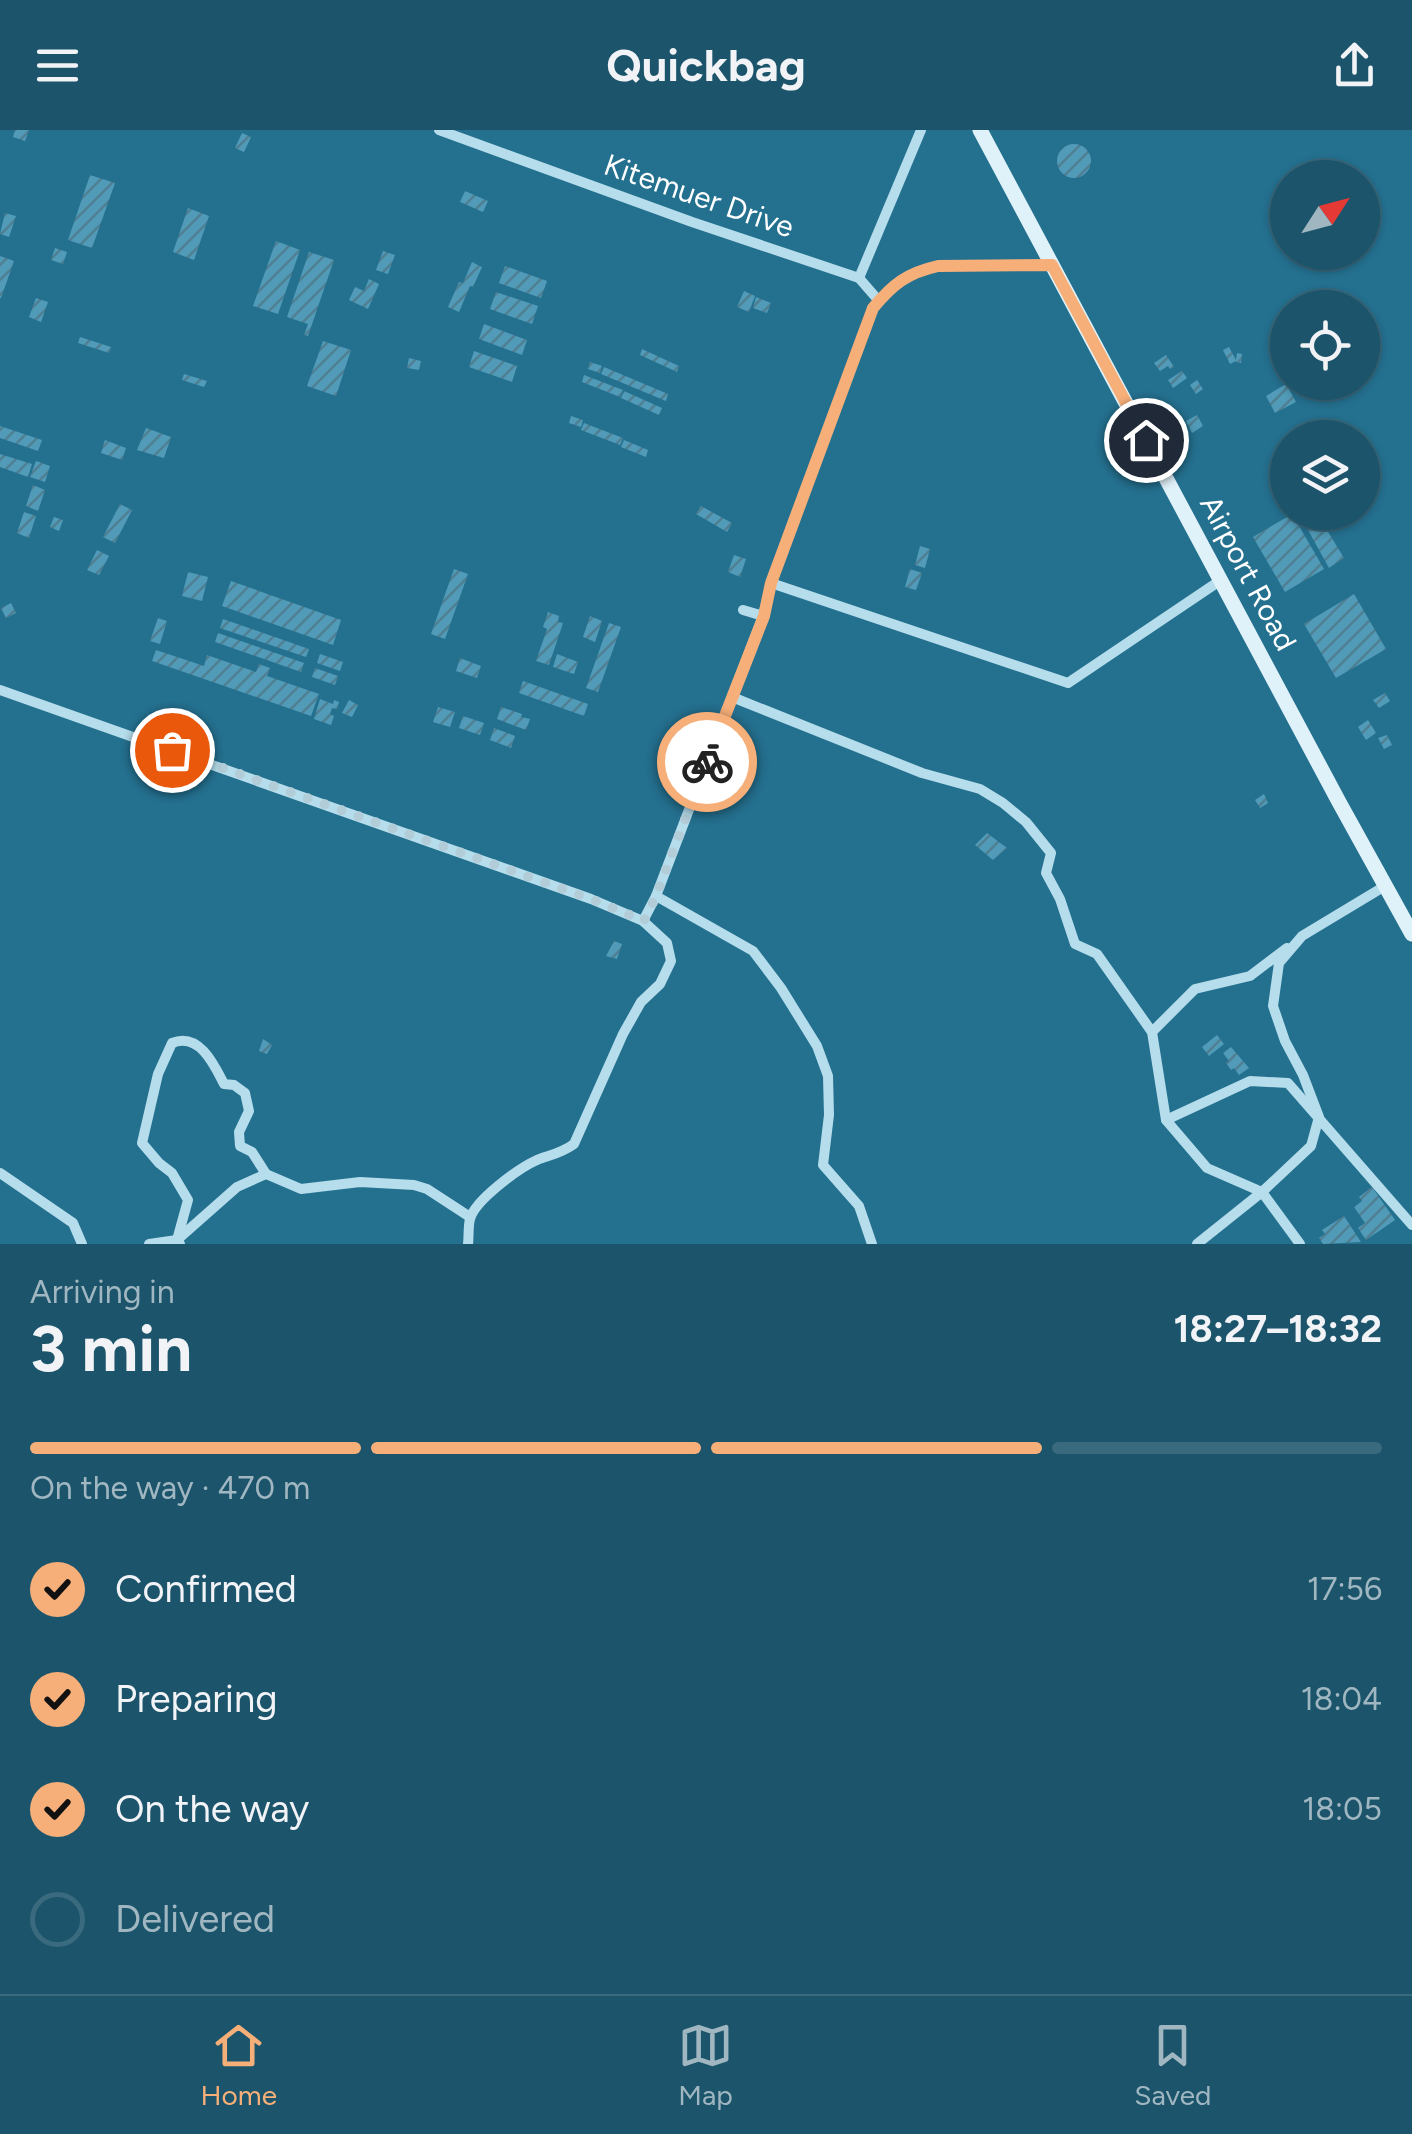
<!DOCTYPE html>
<html lang="en">
<head>
<meta charset="utf-8">
<style>
  body { margin:0; font-family:Figtree,sans-serif; background:#245a71; color:#f1f3f6; height:100vh; display:flex; flex-direction:column; font-size:38px; white-space:nowrap }
  * { box-sizing:border-box; margin:0 }
  p { font-size:32px; color:#a0b7c1 }
  .icon { flex:none; width:55px; height:55px; fill:none; stroke:currentColor; stroke-width:2; stroke-linecap:round; stroke-linejoin:round }
  .map { position:relative; height:1114px; overflow:hidden }
  .sheet { display:flex; flex-direction:column; background:#1b546b; flex:1 }
  .sheet>* { flex:none }
  .needle { width:65px; rotate:54deg }
  .buttons { position:absolute; left:1270px; top:30px; display:grid; gap:20px }
  .buttons a { display:grid; place-items:center; width:110px; height:110px; border-radius:50%; background:#1b546b; box-shadow:0 2px 8px #0004,0 0 0 2px #396a7e; font-size:50px }
  .pin { position:absolute; display:grid; place-items:center; width:85px; height:85px; color:#fff; margin:-42px; border:5px solid #fff; border-radius:50%; box-shadow:0 2px 10px #0007 }
  .courier { position:absolute; display:grid; place-items:center; width:100px; height:100px; margin:-50px; border:8px solid #f6af79; border-radius:50%; background:#fff; color:#222; box-shadow:0 2px 12px #0007 }
  .headline em { font-style:normal; font-weight:700 }
  .headline div { display:flex; flex-direction:column-reverse }
  .headline { display:flex; align-items:center; justify-content:space-between; height:170px; padding:0 30px }
  h1 { font-size:65px; font-weight:700; line-height:75px }
  .bar { display:grid; grid-template-columns:repeat(4,1fr); gap:15px 10px; align-content:center; height:120px; padding:0 30px }
  .bar i { height:12px; border-radius:8px; background:#396a7e }
  .bar .selected { background:#f6af79 }
  .bar p { grid-column:span 4 }
  ol { padding:0 30px; list-style:none }
  li { display:flex; align-items:center; gap:30px; height:110px }
  li p { margin-inline-start:auto }
  li .icon { padding:10px; border-radius:50%; background:#f6af79; color:#111; stroke-width:4 }
  li:last-child { color:#a0b7c1 }
  li i { width:55px; height:55px; border:5px solid #396a7e; border-radius:50% }
  header { display:flex; justify-content:space-between; align-items:center; height:130px; padding:0 30px; background:#1b546b; font-size:45px; font-weight:700 }
  .dock { display:flex; justify-content:space-around; align-items:center; height:140px; border-top:2px solid #396a7e; background:#1b546b; font-size:28px; color:#a0b7c1 }
  .dock a { display:grid; justify-items:center; gap:5px }
  .dock .selected { color:#f6af79 }
  .map>svg:first-child { display:block }
  .building { fill:url(#building-hatch) }
  .lines { fill:none; stroke-linecap:round; stroke-linejoin:round }
  .street { stroke:#b5ddec; stroke-width:10 }
  .secondary { stroke:#e0f2f9; stroke-width:15 }
  .done { stroke:#b2cdd8; stroke-width:10; stroke-dasharray:0 18 }
  .route { stroke:#f6af79; stroke-width:12 }
  .labels { text-anchor:middle; stroke-width:8; stroke-linejoin:round; paint-order:stroke }
  .street-label { font-size:30px; fill:#fff; stroke:#24708f }
</style>
</head>
<body>
<header><svg class="icon" aria-label="menu" viewBox="0 0 24 24"><path d="M4 6h16M4 12h16M4 18h16"/></svg>Quickbag<svg class="icon" aria-label="share" viewBox="0 0 24 24"><path d="M12 15V3M7 8l5-5 5 5M5 13v7h14v-7"/></svg></header>
<div class="map">
<svg width="1412" height="1114" viewBox="0 0 1412 1114">
  <defs>
    <pattern id="building-hatch" width="6" height="6" patternUnits="userSpaceOnUse" patternTransform="scale(2.5)"><rect width="6" height="6" fill="#519bb8"/><path d="M-1 1l2-2M0 6l6-6M5 7l2-2" fill="none" stroke="#4f7f92"/></pattern>
  </defs>
  <rect width="100%" height="100%" fill="#24708f"/>
  <!-- building -->
  <g class="building">
    <path d="M15,0H29L25,11L13,7Z"/>
    <path d="M242,3L251,7L244,22L235,18Z"/>
    <circle cx="1074" cy="31" r="17"/>
    <path d="M90,45L115,53L92,118L68,110Z"/>
    <path d="M465,61L488,71L483,82L460,72Z"/>
    <path d="M188,78L209,86L194,130L173,122Z"/>
    <path d="M5,83L16,86L9,107L0,104Z"/>
    <path d="M276,111L300,120L278,184L253,176Z"/>
    <path d="M55,118L67,122L63,134L51,130Z"/>
    <path d="M383,121L395,125L388,144L376,140Z"/>
    <path d="M309,122L334,130L308,206L304,205L308,194L287,187Z"/>
    <path d="M0,126L14,131L1,168H0Z"/>
    <path d="M472,132L482,137L473,157L470,156L459,182L448,177L459,152L463,153Z"/>
    <path d="M505,136L547,151L541,168L499,153Z"/>
    <path d="M369,149L379,154L368,179L349,170L355,157L364,161Z"/>
    <path d="M744,161L755,166L749,182L737,177Z"/>
    <path d="M496,162L538,176L532,194L490,179Z"/>
    <path d="M756,167L771,173L767,183L753,178Z"/>
    <path d="M36,168L48,172L41,192L29,187Z"/>
    <path d="M484,194L527,210L522,225L479,209Z"/>
    <path d="M80,207L111,217L109,223L78,213Z"/>
    <path d="M323,211L351,220L336,266L307,256Z"/>
    <path d="M1229,217L1236,230L1237,223L1242,224L1241,233L1236,232V231L1230,234L1223,220Z"/>
    <path d="M642,219L679,236L677,242L640,225Z"/>
    <path d="M474,221L517,236L512,252L469,237Z"/>
    <path d="M1166,225L1174,237L1170,239L1168,236L1160,241L1154,233Z"/>
    <path d="M409,228L421,231L419,240L407,238Z"/>
    <path d="M590,232L602,236L600,243L588,239Z"/>
    <path d="M604,237L668,264L666,271L601,244Z"/>
    <path d="M1182,241L1187,248L1173,258L1168,250Z"/>
    <path d="M184,244L207,251L204,257L182,250Z"/>
    <path d="M584,245L623,260L620,267L582,252Z"/>
    <path d="M1197,250L1203,259L1196,264L1190,255Z"/>
    <path d="M1286,254L1296,272L1275,283L1266,266Z"/>
    <path d="M624,261L662,278L659,285L621,268Z"/>
    <path d="M1197,285L1203,296L1192,303L1186,291Z"/>
    <path d="M571,286L583,290L581,297L569,293Z"/>
    <path d="M584,293L623,308L620,315L581,300Z"/>
    <path d="M0,296L42,310L38,321L0,308Z"/>
    <path d="M146,298L171,307L164,328L137,320Z"/>
    <path d="M105,310L126,318L122,330L101,323Z"/>
    <path d="M624,310L648,320L646,327L621,317Z"/>
    <path d="M0,324L32,334L28,347L0,337Z"/>
    <path d="M36,331L50,336L45,352L30,347Z"/>
    <path d="M1280,348L1288,360V372L1282,375L1269,356Z"/>
    <path d="M33,355L45,360L38,381L26,376Z"/>
    <path d="M120,374L132,380L115,413L103,407Z"/>
    <path d="M701,376L732,393L727,402L696,384Z"/>
    <path d="M24,382L36,386L29,408L17,403Z"/>
    <path d="M1298,382H1316L1344,428L1329,438Z"/>
    <path d="M1292,384L1324,439L1285,462L1253,407Z"/>
    <path d="M54,387L63,390L59,401L50,397Z"/>
    <path d="M920,416L930,419L925,438L915,435Z"/>
    <path d="M97,420L109,426L99,445L87,440Z"/>
    <path d="M734,425L746,429L740,447L728,442Z"/>
    <path d="M454,439L468,444L445,509L431,504Z"/>
    <path d="M910,439L922,443L916,460L905,457Z"/>
    <path d="M188,442L208,447L202,471L182,466Z"/>
    <path d="M231,451L341,490L333,515L222,476Z"/>
    <path d="M1354,464L1386,519L1336,548L1304,494Z"/>
    <path d="M11,473L16,483L6,488L1,478Z"/>
    <path d="M548,482L559,486L558,492L563,493L549,535L536,531L547,499L543,497Z"/>
    <path d="M590,486L602,491L595,512L583,507Z"/>
    <path d="M158,488L167,491L160,514L150,511Z"/>
    <path d="M223,489L309,519L306,527L220,498Z"/>
    <path d="M609,493L621,497L598,562L586,558Z"/>
    <path d="M218,503L304,533L301,542L215,512Z"/>
    <path d="M156,520L204,536L207,525L256,542L259,534L270,538L267,546L319,564L311,586L152,531Z"/>
    <path d="M320,524L343,532L340,541L317,533Z"/>
    <path d="M557,524L578,532L574,544L553,537Z"/>
    <path d="M460,528L481,536L477,548L456,541Z"/>
    <path d="M315,538L338,546L335,555L312,547Z"/>
    <path d="M523,551L588,574L584,586L519,563Z"/>
    <path d="M1385,563L1390,571L1379,578L1373,570Z"/>
    <path d="M320,569L333,574L334,570L339,572L337,579L332,578L330,584L334,586L331,595L314,589Z"/>
    <path d="M349,570L358,575L352,587L342,583Z"/>
    <path d="M438,577L455,582L450,597L433,592Z"/>
    <path d="M501,577L522,584L521,587L530,589L526,600L497,589Z"/>
    <path d="M463,586L484,593L480,605L459,598Z"/>
    <path d="M1368,590L1376,603L1366,610L1358,597Z"/>
    <path d="M494,598L515,606L511,618L490,610Z"/>
    <path d="M1387,605L1392,615L1384,619L1378,608Z"/>
    <path d="M727,630L735,632L733,647L725,644Z"/>
    <path d="M748,634L754,638L749,652L740,648Z"/>
    <path d="M1264,664L1268,673L1260,678L1255,670Z"/>
    <path d="M987,703L1007,718L993,730L975,715Z"/>
    <path d="M614,811L622,814L617,829L606,826Z"/>
    <path d="M1217,905L1224,914L1209,926L1202,917Z"/>
    <path d="M263,909L272,915L267,924L259,921Z"/>
    <path d="M1231,917L1249,938L1239,945L1234,938L1231,940L1226,933L1229,931L1223,923Z"/>
    <path d="M1372,1057L1395,1090L1366,1110L1358,1098L1365,1093L1354,1077L1362,1071L1359,1067Z"/>
    <path d="M1344,1086L1361,1112L1323,1114L1319,1108L1325,1104L1322,1100Z"/>
  </g>
  <g class="lines">
    <!-- street -->
    <g class="street">
      <path d="M439,0L692,92L859,148L879,171"/>
      <path d="M859,148L921,0"/>
      <path d="M771,453L1068,553L1221,450"/>
      <path d="M743,480L763,486"/>
      <path d="M0,560L591,769L643,791L667,813L671,831L660,854L641,872L623,904L574,1014C562,1023 550,1025 537,1030C519,1038 475,1070 470,1089C468,1097 469,1106 468,1114"/>
      <path d="M732,567L922,643L980,659L1003,673L1026,692L1051,723L1046,743L1060,769L1075,814L1097,824L1152,902L1166,990L1207,1038L1262,1062L1300,1114"/>
      <path d="M656,766L753,821L781,858L817,916L828,946L829,985L823,1035L859,1076L872,1114"/>
      <path d="M643,791L656,766L763,486L771,453L873,178C894,153 906,143 938,136L1053,135"/>
      <path d="M1152,902L1195,859L1250,846L1287,818"/>
      <path d="M1166,990L1250,951L1288,953L1412,1095"/>
      <path d="M0,1043L73,1093L82,1114"/>
      <path d="M149,1114L177,1110L237,1057L266,1044"/>
      <path d="M180,1114L177,1110L188,1070L172,1043L159,1033L142,1013L158,944L172,913C199,902 214,934 224,954L234,955L245,963L249,981L239,1002L240,1016L252,1022L266,1044L301,1059L360,1052L414,1055L427,1059L470,1087"/>
      <path d="M1197,1114L1262,1062L1311,1016L1319,987L1303,945L1285,911L1273,876L1279,833L1302,806L1385,756"/>
    </g>
    <!-- secondary -->
    <path class="secondary" d="M980,0L1339,672L1412,804"/>
  </g>
  <g class="lines">
    <!-- done -->
    <path class="done" d="M172,620L591,769L644,791L656,766L707,632"/>
    <!-- route -->
    <path class="route" d="M707,632L764,486L771,453L873,178C893,154 907,143 938,136L1052,135L1146,310"/>
  </g>
  <g class="labels">
    <!-- street labels -->
    <g class="street-label">
      <text transform="translate(699 66) rotate(19)" y="10">Kitemuer Drive</text>
      <text transform="translate(1248 443) rotate(62)" y="10">Airport Road</text>
    </g>
  </g>
</svg>
<div class="buttons">
<a><svg class="needle" viewBox="-14 -14 28 28"><path d="M0-13l5 13h-10z" fill="#e53935"/><path d="M0 13l5-13h-10z" fill="#a0b7c1"/></svg></a>
<a><svg class="icon" aria-label="locate" viewBox="0 0 24 24"><circle cx="12" cy="12" r="6"/><path d="M12 2v4M12 18v4M2 12h4M18 12h4"/></svg></a>
<a><svg class="icon" aria-label="layers" viewBox="0 0 24 24"><path d="M12 4l9 5-9 5-9-5zM3 14l9 5 9-5"/></svg></a>
</div>
<div class="pin" style="left:172px;top:620px;background:#ea580c"><svg class="icon" aria-label="bag" viewBox="0 0 24 24"><path d="M5 8h14l-1 12H6zM9 8a3 3 0 0 1 6 0"/></svg></div>
<div class="pin" style="left:1146px;top:310px;background:#1f2937"><svg class="icon" aria-label="home" viewBox="0 0 24 24"><path d="M3 11l9-7 9 7M6 9v11h12V9"/></svg></div>
<div class="courier" style="left:707px;top:632px"><svg class="icon" aria-label="bike" viewBox="0 0 24 24"><circle cx="6" cy="16" r="4"/><circle cx="18" cy="16" r="4"/><path d="M6 16l4-8h5l3 8M10 8l3 8H6M13 5h3"/></svg></div>
</div>
<section class="sheet">
<div class="headline"><div><h1>3 min</h1><p>Arriving in</p></div><em>18:27–18:32</em></div>
<div class="bar"><i class="selected"></i><i class="selected"></i><i class="selected"></i><i></i><p>On the way · 470 m</p></div>
<ol>
<li><svg class="icon" aria-label="check" viewBox="0 0 24 24"><path d="M5 12l5 5 9-10"/></svg>Confirmed<p>17:56</p></li>
<li><svg class="icon" aria-label="check" viewBox="0 0 24 24"><path d="M5 12l5 5 9-10"/></svg>Preparing<p>18:04</p></li>
<li><svg class="icon" aria-label="check" viewBox="0 0 24 24"><path d="M5 12l5 5 9-10"/></svg>On the way<p>18:05</p></li>
<li><i></i>Delivered</li>
</ol>
</section>
<nav class="dock">
<a class="selected"><svg class="icon" aria-label="home" viewBox="0 0 24 24"><path d="M3 11l9-7 9 7M6 9v11h12V9"/></svg>Home</a>
<a><svg class="icon" aria-label="map" viewBox="0 0 24 24"><path d="M3 6l6-2 6 2 6-2v14l-6 2-6-2-6 2zM9 4v14M15 6v14"/></svg>Map</a>
<a><svg class="icon" aria-label="saved" viewBox="0 0 24 24"><path d="M7 4h10v16l-5-4-5 4z"/></svg>Saved</a>
</nav>
</body>
</html>
